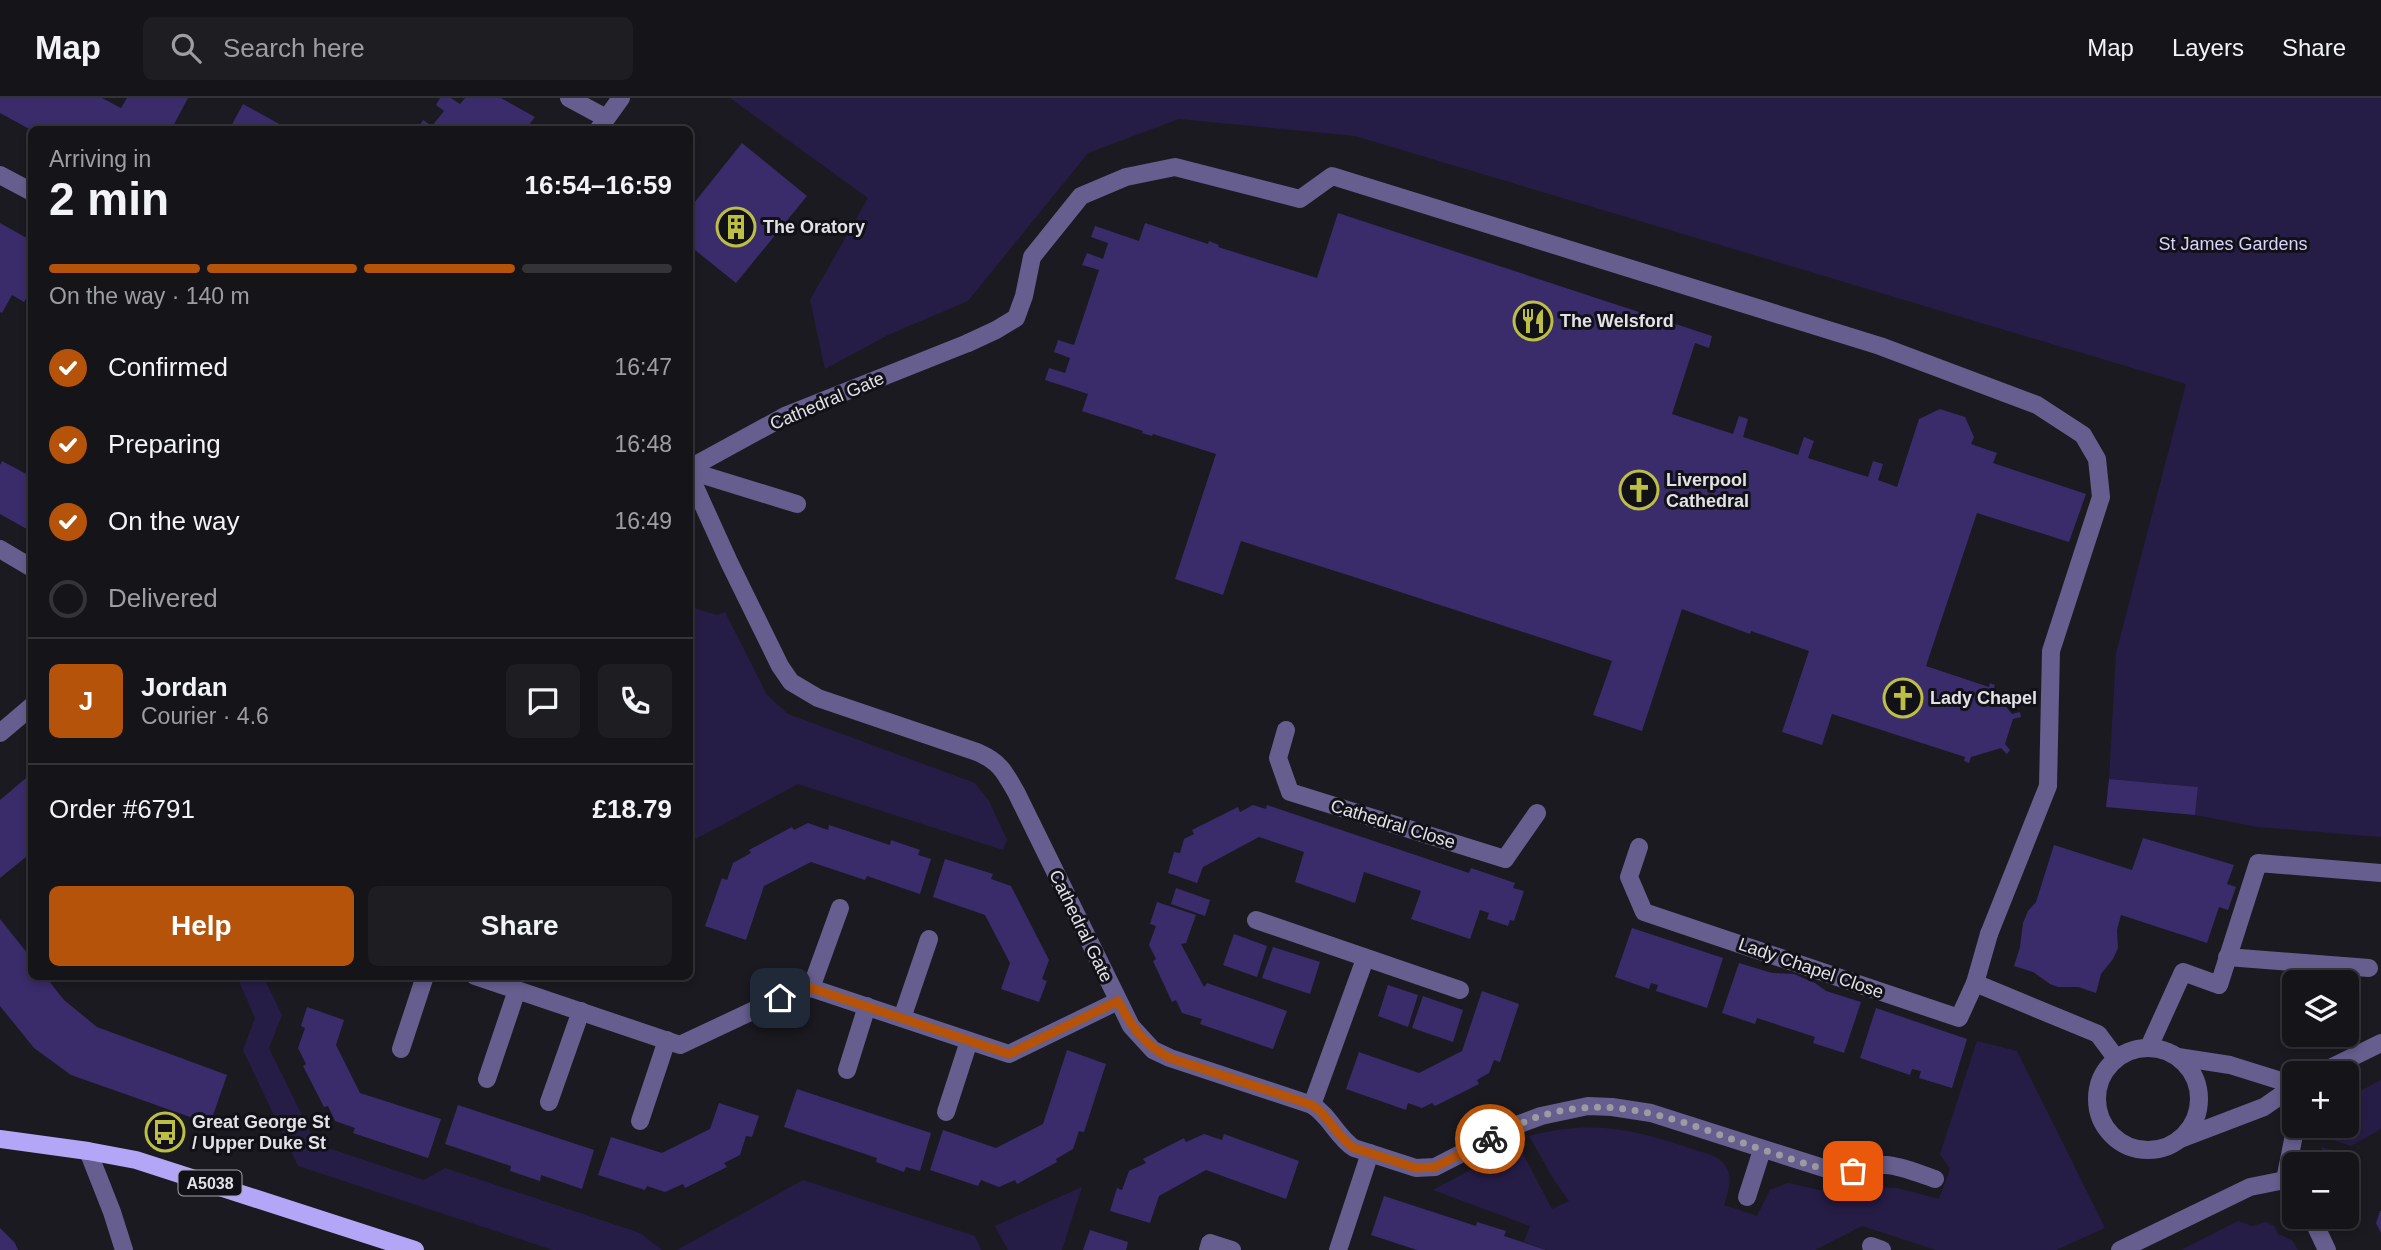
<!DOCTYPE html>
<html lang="en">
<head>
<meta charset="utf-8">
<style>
  body { margin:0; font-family:Arial,sans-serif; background:#1d1d22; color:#f1f3f6; height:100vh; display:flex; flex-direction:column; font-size:26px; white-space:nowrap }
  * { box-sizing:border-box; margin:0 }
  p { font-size:23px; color:#9d9ea2 }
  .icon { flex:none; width:38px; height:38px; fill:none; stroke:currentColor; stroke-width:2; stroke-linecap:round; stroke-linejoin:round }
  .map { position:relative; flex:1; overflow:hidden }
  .drawer { position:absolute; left:28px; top:28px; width:665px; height:854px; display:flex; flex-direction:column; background:#141419; border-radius:10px; box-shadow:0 4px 10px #0003,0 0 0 2px #333338 }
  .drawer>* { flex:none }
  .buttons { position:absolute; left:2282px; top:872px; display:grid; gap:14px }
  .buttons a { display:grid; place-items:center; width:77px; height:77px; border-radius:10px; background:#141419; box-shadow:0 4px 10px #0003,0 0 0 2px #333338; font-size:35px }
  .pin { position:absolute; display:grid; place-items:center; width:60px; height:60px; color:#fff; margin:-30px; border-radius:14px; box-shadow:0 4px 10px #0006 }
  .courier { position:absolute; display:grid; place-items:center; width:70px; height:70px; margin:-35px; border:5px solid #b45309; border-radius:50%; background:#fff; color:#222; box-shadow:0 2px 9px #0007 }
  .headline em { font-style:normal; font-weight:800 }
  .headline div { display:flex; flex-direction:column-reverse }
  .headline { display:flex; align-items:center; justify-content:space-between; height:119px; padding:0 21px }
  h1 { font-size:46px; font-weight:800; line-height:52px }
  .bar { display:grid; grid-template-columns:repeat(4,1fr); gap:10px 7px; align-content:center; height:84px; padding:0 21px }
  .bar i { height:9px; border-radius:5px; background:#333338 }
  .bar .selected { background:#b45309 }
  .bar p { grid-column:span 4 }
  .line { display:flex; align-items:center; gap:18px; padding:0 21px; border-top:2px solid #333338 }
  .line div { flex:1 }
  .round { display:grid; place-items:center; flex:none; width:74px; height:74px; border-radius:10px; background:#1d1d22 }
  ol { padding:0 21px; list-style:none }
  li { display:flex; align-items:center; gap:21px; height:77px }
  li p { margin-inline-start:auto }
  li .icon { padding:7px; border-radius:50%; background:#b45309; color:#fff; stroke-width:4 }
  li:last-child { color:#9d9ea2 }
  li i { width:38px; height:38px; border:4px solid #333338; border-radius:50% }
  .primary-button { display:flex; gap:14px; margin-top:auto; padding:14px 21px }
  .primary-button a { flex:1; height:80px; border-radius:10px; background:#b45309; color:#fff; font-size:28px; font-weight:800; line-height:80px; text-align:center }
  .primary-button a+a { background:#1d1d22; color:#f1f3f6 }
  header { display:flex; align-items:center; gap:42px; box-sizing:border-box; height:98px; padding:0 35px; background:#141419; border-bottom:2px solid #333338 }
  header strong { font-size:33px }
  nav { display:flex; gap:38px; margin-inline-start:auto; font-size:24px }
  .search { width:490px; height:63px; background:#1d1d22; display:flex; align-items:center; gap:18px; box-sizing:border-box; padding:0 24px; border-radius:10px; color:#9d9ea2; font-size:26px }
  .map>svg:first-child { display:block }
  .green { fill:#261d46 }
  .building { fill:#3a2b6b }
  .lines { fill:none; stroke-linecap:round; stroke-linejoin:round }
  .service { stroke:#665e8e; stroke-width:18 }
  .minor { stroke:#665e8e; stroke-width:18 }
  .tertiary { stroke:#665e8e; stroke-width:18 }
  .primary { stroke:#b3a6f6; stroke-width:18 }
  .done { stroke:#9c9ba1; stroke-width:7; stroke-dasharray:0 12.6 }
  .route { stroke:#b45309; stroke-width:9 }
  .labels { text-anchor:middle; stroke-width:6; stroke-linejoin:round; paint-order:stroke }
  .shield { fill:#121118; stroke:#a3a3a8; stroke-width:2 }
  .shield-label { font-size:16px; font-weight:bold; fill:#e1e1e6 }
  .poi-label { font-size:18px; font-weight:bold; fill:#e1e1e6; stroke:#121118; text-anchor:start }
  .park-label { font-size:18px; fill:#d8d3fa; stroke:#121118 }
  .street-label { font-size:18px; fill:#e1e1e6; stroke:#121118 }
</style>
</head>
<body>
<header>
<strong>Map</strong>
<div class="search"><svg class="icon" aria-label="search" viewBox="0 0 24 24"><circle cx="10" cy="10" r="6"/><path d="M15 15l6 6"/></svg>Search here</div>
<nav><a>Map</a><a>Layers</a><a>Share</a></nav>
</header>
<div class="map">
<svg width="2381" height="1152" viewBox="0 0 2381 1152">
  <rect width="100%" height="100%" fill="#1b1a21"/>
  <!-- green -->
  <g class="green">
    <path d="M730,0H2381V739L2258,729L2195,717L2198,689L2109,681L2116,555L2186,286L1355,38L1179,21L1088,55L968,203L888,237L825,271L810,202L868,100Z"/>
    <path d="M690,509L717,517L725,514L767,597L788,616L975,685L989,703L1007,742L1003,752L798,686L690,744Z"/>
    <path d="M237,879H253L265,882L282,917L269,950L316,1046L424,1082L445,1070L640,1135L662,1152H553L298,1068L243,952L255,920Z"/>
    <path d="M1977,943L2017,953L2105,1130L2056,1152H1936L1862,1128L1815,1152H1547L1524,1144L1530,1128L1433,1092L1518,1046L1552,1111L1569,1103L1554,1082L1529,1038C1590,1022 1631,1030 1689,1050C1700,1054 1716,1056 1724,1066C1734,1077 1728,1095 1724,1107L1757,1118L1770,1092L1788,1085L1824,1093L1868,1089L1897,1090L1939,1101L1950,1071L1940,1056Z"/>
    <path d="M2381,982V1031L2351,1048L2330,1041L2334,1027H2347V1000Z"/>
    <path d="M2322,1049L2355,1059L2347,1084V1066H2317Z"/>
    <path d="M803,1082L975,1138L981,1152H677Z"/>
    <path d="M1082,1089L1062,1152H1008L995,1128Z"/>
    <path d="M2238,1123L2252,1128L2266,1124L2274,1128L2278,1136L2292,1142L2298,1152H2181Z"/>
  </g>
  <!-- building -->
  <g class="building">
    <path d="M0,0H102L121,10L127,0H188L171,32H31L0,15Z"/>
    <path d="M440,0H451L460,6L465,0H501L535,19L525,32H417L423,22L432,28L444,13L436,7Z"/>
    <path d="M243,6L290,32H229Z"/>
    <path d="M742,45L807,98L736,185L690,148V110Z"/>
    <path d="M1338,115L1712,238L1709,250L1695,245L1672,316L1733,336L1739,318L1748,321L1743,339L1798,357L1804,339L1814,343L1808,360L1868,379L1873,363L1883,366L1878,382L1897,389L1919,321L1940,311L1965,319L1974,339L1971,346L1997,355L1993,365L2086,396L2069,444L1977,415L1926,568L1989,589L1990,585L1995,587L1993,592L2012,616L2020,614L2021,619L2013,621L2005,646L2010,652L2007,656L2001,650L1971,659L1969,665L1964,663L1965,659L1832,616L1822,647L1782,634L1809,553L1751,533L1750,536L1682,511L1642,633L1593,617L1612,563L1354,479L1241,443L1223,497L1175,481L1216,356L1153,336L1152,338L1142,335L1143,333L1082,313L1088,296L1045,282L1049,270L1065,275L1070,260L1054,254L1058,242L1074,247L1099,172L1082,167L1087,155L1103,161L1108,145L1091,139L1095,128L1139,143L1145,125L1208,146L1209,143L1219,147L1218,149L1317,180Z"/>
    <path d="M0,125L32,143V190L24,204L12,197L2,215L0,214Z"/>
    <path d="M2,363L32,379V434L0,416V367Z"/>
    <path d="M32,675V754L0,780V702Z"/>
    <path d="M2109,681L2198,689L2195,717L2106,709Z"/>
    <path d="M1253,707L1266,711L1267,707L1469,775L1471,770L1515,785L1513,790L1524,793L1514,823L1510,822L1508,828L1487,821L1489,815L1480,812L1470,841L1411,821L1421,793L1364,774L1355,805L1295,784L1304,754L1259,739L1203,769L1197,785L1168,775L1174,754L1180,755L1184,741L1194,736L1192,732L1238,709L1240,714Z"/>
    <path d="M808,725L828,732L829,727L890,747L891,742L920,752L918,757L931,761L920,796L867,778L865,782L811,764L764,788L746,842L705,828L722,780L727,782L733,765L751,755L749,752L792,729L794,732Z"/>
    <path d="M2143,740L2234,767L2227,786L2236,789L2228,812L2219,809L2207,845L2121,817L2117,832L2118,850L2113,861L2101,876L2096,895L2078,889H2058L2050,886L2033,874L2014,868L2020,849L2023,825L2028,813L2036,804L2054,747L2132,772Z"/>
    <path d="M945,761L993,776L991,781L1011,788L1049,862L1042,881L1047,883L1039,904L1001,891L1010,865L985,817L933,799Z"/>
    <path d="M1176,790L1210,802L1205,818L1171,806Z"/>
    <path d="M1157,804L1196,817L1186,845L1181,846L1204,889L1207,885L1287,913L1273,951L1200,926L1202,921L1182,915L1176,902L1172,904L1153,863L1156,861L1149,847L1156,828L1150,826Z"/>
    <path d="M0,821L32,861V878H45L64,902L97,929L227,977L210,1026L71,977L34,950L0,908Z"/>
    <path d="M1632,830L1723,860L1707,910L1656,893L1658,887L1651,885L1649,891L1615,879Z"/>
    <path d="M1234,836L1267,848L1257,879L1223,867Z"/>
    <path d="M1273,849L1320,864L1310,896L1262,880Z"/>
    <path d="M1739,865L1772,875L1794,876L1815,885L1826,893L1861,904L1844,955L1813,945L1815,939L1757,920L1755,926L1722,915Z"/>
    <path d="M1388,887L1418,897L1408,929L1378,918Z"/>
    <path d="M1482,893L1519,906L1500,964L1494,962L1489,975L1477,982L1479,986L1435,1008L1432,1005L1422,1010L1408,1005L1406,1012L1346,991L1359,954L1419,975L1462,953Z"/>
    <path d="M1423,898L1463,912L1453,944L1412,930Z"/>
    <path d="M307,909L344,922L336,947L360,995L441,1021L428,1060L353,1035L355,1030L335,1023L328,1008L324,1009L303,968L306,966L298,950L305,930L301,928Z"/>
    <path d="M1876,910L1967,941L1952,990L1919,980L1921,973L1912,971L1910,977L1860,960Z"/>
    <path d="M1067,952L1106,966L1084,1034L1079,1033L1073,1051L1056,1061L1057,1064L1017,1086L1015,1082L999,1089L981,1082L978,1088L930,1072L943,1032L996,1050L1043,1026Z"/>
    <path d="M797,991L931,1035L920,1073L906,1069L904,1074L876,1064L877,1060L784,1029Z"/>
    <path d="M719,1005L759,1018L752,1039L746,1038L740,1057L724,1065L727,1069L685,1090L683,1086L665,1094L647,1088L645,1092L598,1077L611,1039L662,1055L710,1031Z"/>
    <path d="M458,1007L594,1052L582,1091L541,1077L540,1083L510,1073L511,1068L445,1046Z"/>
    <path d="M1204,1036L1222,1042L1224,1036L1299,1063L1286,1101L1206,1072L1159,1098L1150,1125L1110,1113L1117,1090L1122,1092L1129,1073L1146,1065L1143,1061L1184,1040L1186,1044Z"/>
    <path d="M1384,1098L1476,1128L1477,1124L1506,1133L1504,1138L1546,1152H1417L1371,1137Z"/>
    <path d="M2380,1113H2381V1135L2376,1125Z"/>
    <path d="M0,1130L15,1145L18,1152H0Z"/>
    <path d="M1090,1132L1128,1144L1126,1152H1083Z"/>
  </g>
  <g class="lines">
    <!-- service -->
    <g class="service">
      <path d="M968,245L996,232L1016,220L1024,198L1032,159L1081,98L1126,79L1175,69L1300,101L1332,78L1880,248L2037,307L2083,337L2097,361L2101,399L2051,553L2048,688L1989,836"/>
      <path d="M690,373L797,406"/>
      <path d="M2227,859L2369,870"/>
      <path d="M1975,885L2098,936L2116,960"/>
      <path d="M2149,949L2183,874L2219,887L2258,765L2381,775"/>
      <circle cx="2148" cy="1001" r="51"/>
    </g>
    <!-- minor -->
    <g class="minor">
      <path d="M569,0L606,20"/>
      <path d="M690,370L787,317L968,245"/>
      <path d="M690,378L729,464L780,568L791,584L818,600L977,654C1000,664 1004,673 1016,694L1131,928L1153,952L1170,960L1312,1007C1330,1018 1337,1039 1354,1050L1416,1070L1435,1069L1517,1027L1541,1018L1588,1008L1612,1009L1651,1015L1830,1072C1853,1075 1866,1066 1886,1067C1902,1068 1920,1076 1935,1081"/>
      <path d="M0,451L32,470"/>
      <path d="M1286,632L1278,660L1290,694L1505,761L1537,715"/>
      <path d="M1639,749L1629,779L1644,814L1959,920L1975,885L1989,836"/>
      <path d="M1256,822L1460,892"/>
      <path d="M475,878L680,947L780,900L811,890L1009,956L1118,903"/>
      <path d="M811,890L840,810"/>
      <path d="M902,920L929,841"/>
      <path d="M401,951L425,878"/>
      <path d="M2178,959L2230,967L2294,987"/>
      <path d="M847,972L867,908"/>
      <path d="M2320,975L2381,945"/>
      <path d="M487,981L517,892"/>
      <path d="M549,1004L581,913"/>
      <path d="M1312,1007L1365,861"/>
      <path d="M946,1014L969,943"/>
      <path d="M640,1023L667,942"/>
      <path d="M2180,1041L2264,1009L2294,988"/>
      <path d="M88,1053L112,1114L124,1152"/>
      <path d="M2294,1093L2285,1082L2296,1027"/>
      <path d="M1747,1099L1762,1052"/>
      <path d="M2311,1118L2327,1152"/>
      <path d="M1871,1148L1882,1152"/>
      <path d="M1208,1152L1210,1145L1232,1152"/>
      <path d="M1338,1152L1370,1055"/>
      <path d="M2120,1152L2250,1089L2285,1082"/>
    </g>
    <!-- tertiary -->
    <g class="tertiary">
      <path d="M598,32L621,0"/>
      <path d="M0,77L32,94"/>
      <path d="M0,635L32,608"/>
    </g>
    <!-- primary -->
    <path class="primary" d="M0,1041L88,1053L136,1062L415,1152"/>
  </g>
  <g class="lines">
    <!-- done -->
    <path class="done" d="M1490,1041C1508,1032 1525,1022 1544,1017C1626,993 1694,1030 1770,1054C1798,1063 1824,1074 1853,1073"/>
    <!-- route -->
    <path class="route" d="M780,900L811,890L1009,956L1118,903C1132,929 1143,946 1170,960L1312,1007C1330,1018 1336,1039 1354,1050L1416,1070L1435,1069L1490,1041"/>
  </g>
  <!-- icons -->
  <defs>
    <symbol id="building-ring" viewBox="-11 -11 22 22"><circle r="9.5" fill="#121118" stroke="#bcbf44" stroke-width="1.5"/><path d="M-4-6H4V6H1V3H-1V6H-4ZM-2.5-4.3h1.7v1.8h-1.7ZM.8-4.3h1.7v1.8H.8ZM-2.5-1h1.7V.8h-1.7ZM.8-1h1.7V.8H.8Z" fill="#bcbf44"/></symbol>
    <symbol id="restaurant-ring" viewBox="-11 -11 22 22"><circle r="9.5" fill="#121118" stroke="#bcbf44" stroke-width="1.5"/><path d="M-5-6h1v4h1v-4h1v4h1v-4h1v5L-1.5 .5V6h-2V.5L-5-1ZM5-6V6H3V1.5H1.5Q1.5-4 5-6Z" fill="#bcbf44"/></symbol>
    <symbol id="church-ring" viewBox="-11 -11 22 22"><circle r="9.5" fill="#121118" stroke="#bcbf44" stroke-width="1.5"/><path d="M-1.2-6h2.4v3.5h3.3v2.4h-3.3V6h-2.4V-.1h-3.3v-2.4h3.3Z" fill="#bcbf44"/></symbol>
    <symbol id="bus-ring" viewBox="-11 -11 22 22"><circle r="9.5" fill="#121118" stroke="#bcbf44" stroke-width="1.5"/><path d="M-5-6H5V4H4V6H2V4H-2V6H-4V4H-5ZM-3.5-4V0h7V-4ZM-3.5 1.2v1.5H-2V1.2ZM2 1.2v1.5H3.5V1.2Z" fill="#bcbf44"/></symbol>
  </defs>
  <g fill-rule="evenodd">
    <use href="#building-ring" x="714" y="107" width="44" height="44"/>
    <use href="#restaurant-ring" x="1511" y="201" width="44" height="44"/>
    <use href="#church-ring" x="1617" y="370" width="44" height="44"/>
    <use href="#church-ring" x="1881" y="578" width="44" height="44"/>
    <use href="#bus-ring" x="143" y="1012" width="44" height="44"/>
  </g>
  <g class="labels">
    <!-- shield labels -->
    <rect class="shield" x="178.5" y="1072.5" width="63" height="25" rx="5"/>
    <g class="shield-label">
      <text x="210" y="1091">A5038</text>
    </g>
    <!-- poi labels -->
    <g class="poi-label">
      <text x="763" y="135">The Oratory</text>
      <text x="1560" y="229">The Welsford</text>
      <text x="1666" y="388">Liverpool<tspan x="1666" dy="21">Cathedral</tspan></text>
      <text x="1930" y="606">Lady Chapel</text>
      <text x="192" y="1030">Great George St<tspan x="192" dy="21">/ Upper Duke St</tspan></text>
    </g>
    <!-- park labels -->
    <g class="park-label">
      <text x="2233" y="152">St James Gardens</text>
    </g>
    <!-- street labels -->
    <g class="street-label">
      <text transform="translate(827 303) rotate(-23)" y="6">Cathedral Gate</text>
      <text transform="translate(1393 726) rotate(17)" y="6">Cathedral Close</text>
      <text transform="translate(1081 828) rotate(64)" y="6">Cathedral Gate</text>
      <text transform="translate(1811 870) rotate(19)" y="6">Lady Chapel Close</text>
    </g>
  </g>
</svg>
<div class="buttons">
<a><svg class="icon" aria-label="layers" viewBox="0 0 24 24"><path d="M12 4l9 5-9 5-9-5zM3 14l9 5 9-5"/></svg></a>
<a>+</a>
<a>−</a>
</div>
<div class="pin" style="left:1853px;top:1073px;background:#ea580c"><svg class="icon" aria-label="bag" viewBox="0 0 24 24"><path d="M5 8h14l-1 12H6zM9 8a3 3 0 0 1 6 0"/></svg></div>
<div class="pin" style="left:780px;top:900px;background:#1f2937"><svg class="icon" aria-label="home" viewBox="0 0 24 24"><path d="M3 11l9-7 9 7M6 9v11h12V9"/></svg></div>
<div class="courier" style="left:1490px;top:1041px"><svg class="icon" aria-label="bike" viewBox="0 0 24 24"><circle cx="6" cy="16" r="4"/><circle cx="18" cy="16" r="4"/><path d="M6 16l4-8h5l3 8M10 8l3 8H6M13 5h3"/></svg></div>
<section class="drawer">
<div class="headline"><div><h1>2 min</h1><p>Arriving in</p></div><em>16:54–16:59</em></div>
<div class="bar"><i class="selected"></i><i class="selected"></i><i class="selected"></i><i></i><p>On the way · 140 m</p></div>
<ol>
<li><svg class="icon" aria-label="check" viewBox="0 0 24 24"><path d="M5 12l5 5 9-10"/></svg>Confirmed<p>16:47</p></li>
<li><svg class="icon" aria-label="check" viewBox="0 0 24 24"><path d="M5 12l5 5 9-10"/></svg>Preparing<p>16:48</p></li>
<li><svg class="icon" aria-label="check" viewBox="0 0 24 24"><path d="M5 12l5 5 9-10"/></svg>On the way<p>16:49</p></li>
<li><i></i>Delivered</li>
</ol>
<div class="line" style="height:126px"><b class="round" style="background:#b45309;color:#fff">J</b><div><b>Jordan</b><p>Courier · 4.6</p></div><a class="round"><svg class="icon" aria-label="chat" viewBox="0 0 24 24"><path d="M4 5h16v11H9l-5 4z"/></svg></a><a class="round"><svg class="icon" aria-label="phone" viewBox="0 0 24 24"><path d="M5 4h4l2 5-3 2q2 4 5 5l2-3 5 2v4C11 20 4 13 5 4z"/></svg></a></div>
<div class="line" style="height:91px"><div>Order #6791</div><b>£18.79</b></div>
<div class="primary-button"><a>Help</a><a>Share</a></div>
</section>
</div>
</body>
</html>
